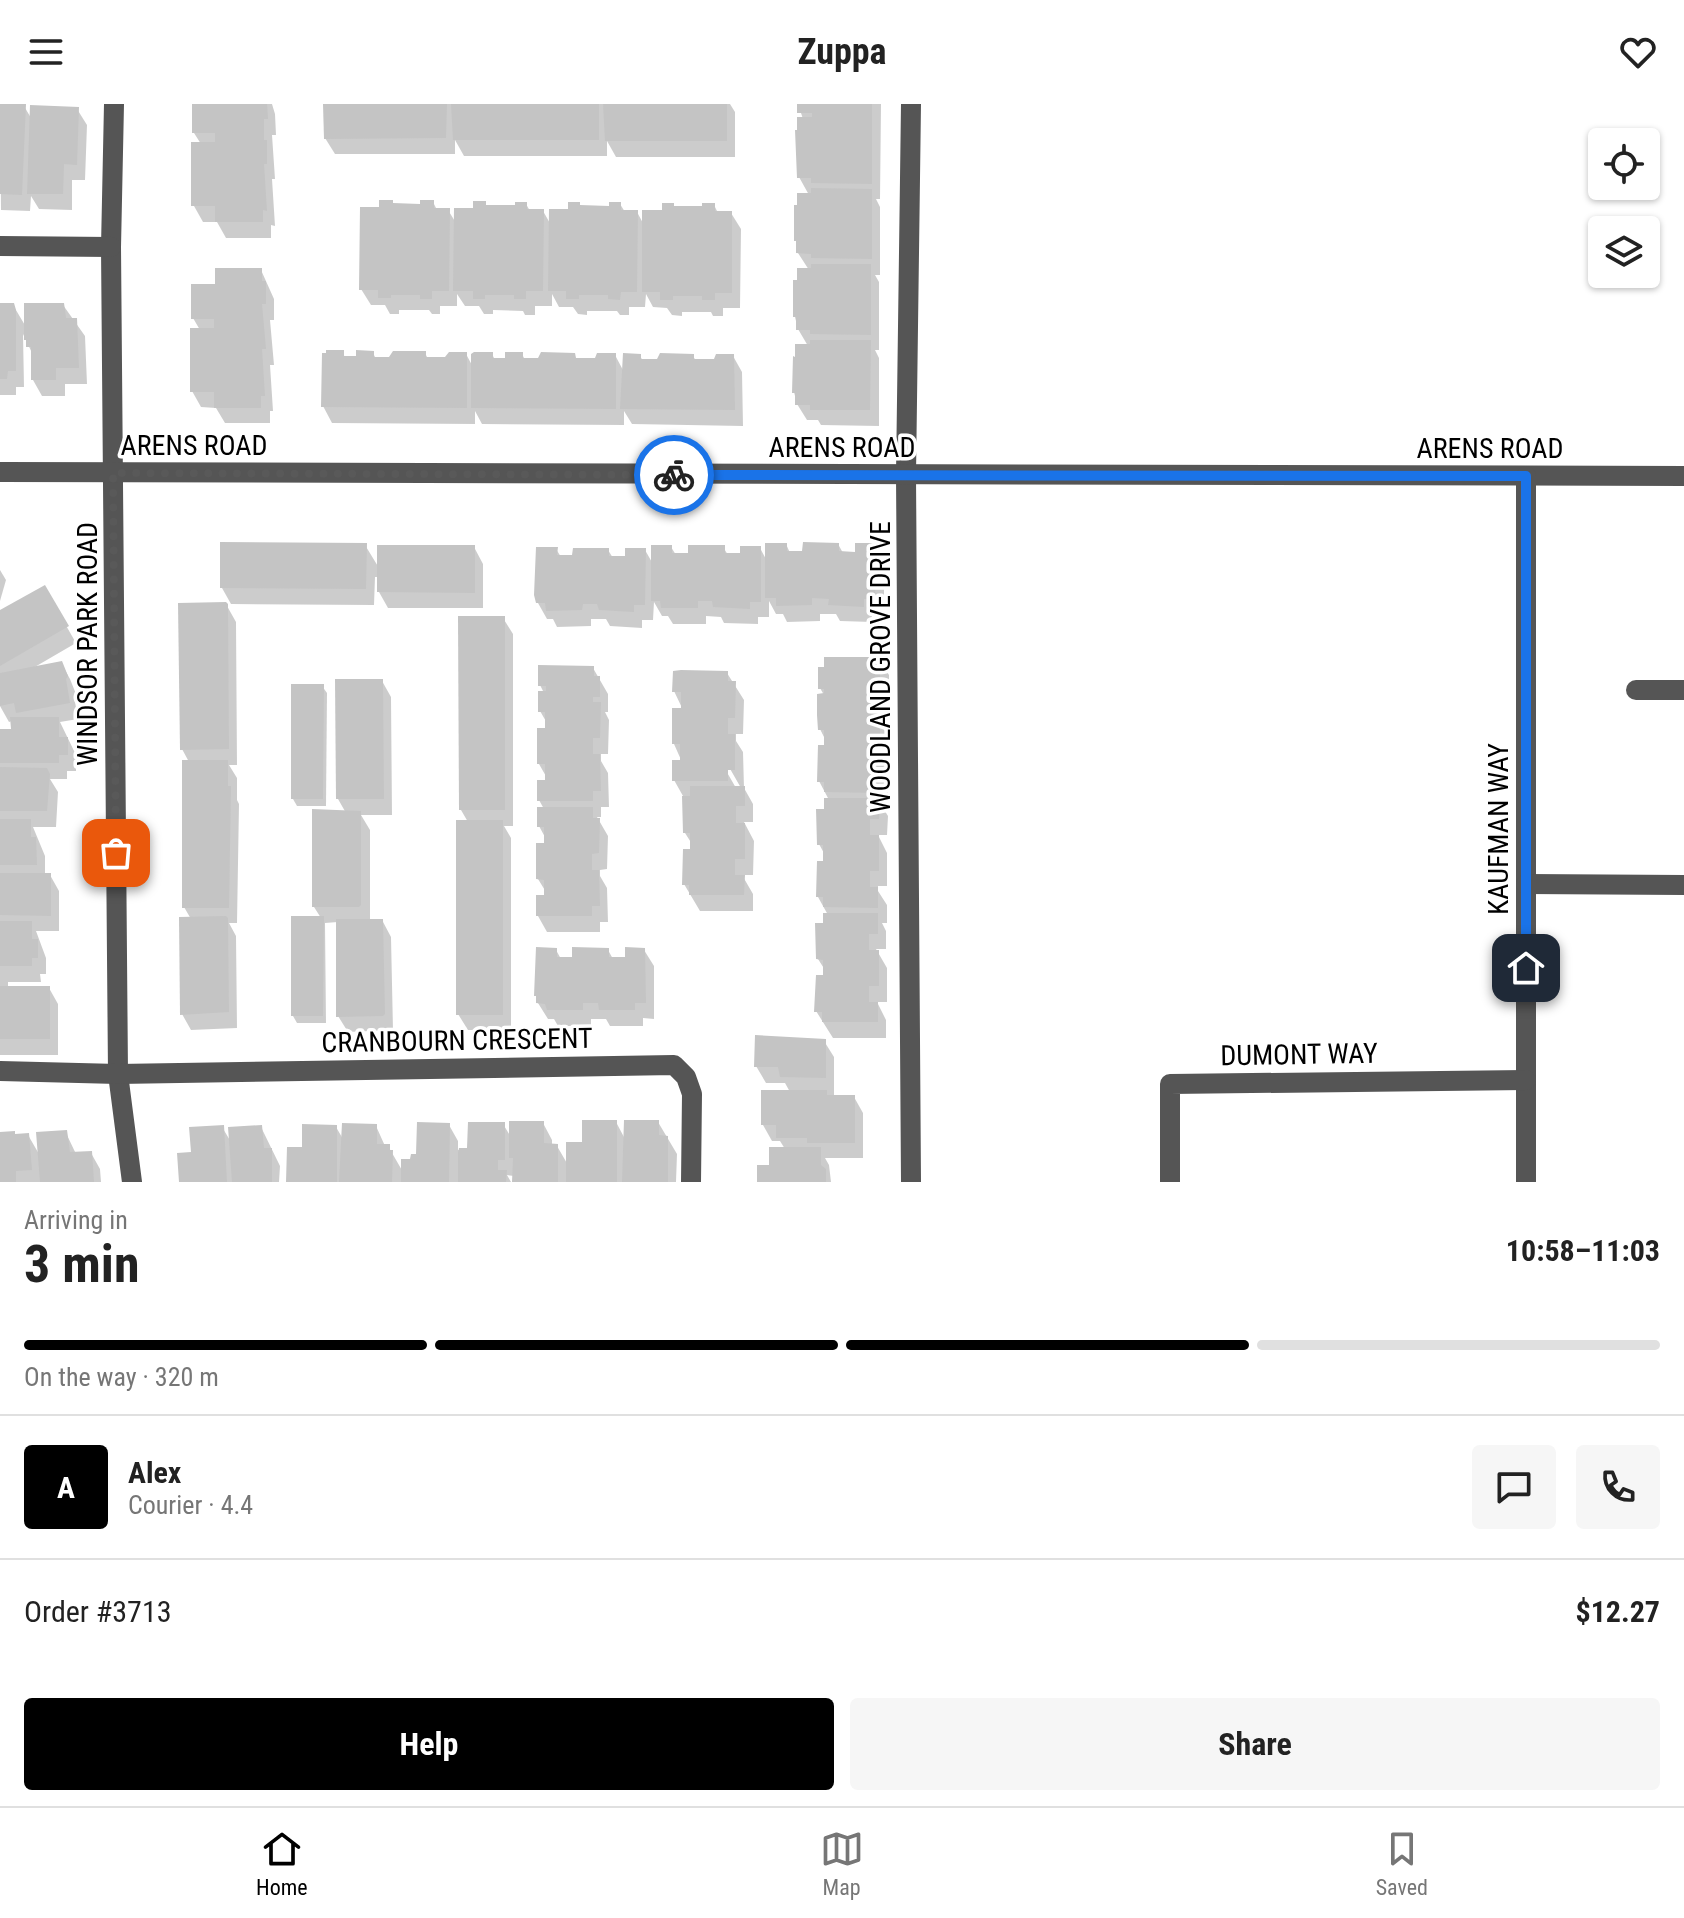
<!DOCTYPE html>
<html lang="en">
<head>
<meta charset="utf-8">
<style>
  body { margin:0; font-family:"Roboto Condensed",sans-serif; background:#f6f6f6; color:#222; height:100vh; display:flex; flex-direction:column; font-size:30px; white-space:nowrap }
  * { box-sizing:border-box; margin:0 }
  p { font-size:26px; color:#767676 }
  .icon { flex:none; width:44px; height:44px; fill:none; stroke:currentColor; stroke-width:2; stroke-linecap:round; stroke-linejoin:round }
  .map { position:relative; height:1078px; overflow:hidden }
  .details { display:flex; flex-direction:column; background:#fff; flex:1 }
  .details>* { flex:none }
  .buttons { position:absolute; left:1588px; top:24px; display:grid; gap:16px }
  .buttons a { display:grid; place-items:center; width:72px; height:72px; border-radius:8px; background:#fff; box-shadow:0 2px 6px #0004; font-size:40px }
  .pin { position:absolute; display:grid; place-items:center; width:68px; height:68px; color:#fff; margin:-34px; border-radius:16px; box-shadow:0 4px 12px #0006 }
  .courier { position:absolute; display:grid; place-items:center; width:80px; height:80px; margin:-40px; border:6px solid #1a73e8; border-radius:50%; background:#fff; color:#222; box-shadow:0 2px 10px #0007 }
  .headline em { font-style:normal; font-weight:700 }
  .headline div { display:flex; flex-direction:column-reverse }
  .headline { display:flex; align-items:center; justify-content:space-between; height:136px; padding:0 24px }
  h1 { font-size:52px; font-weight:700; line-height:60px }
  .bar { display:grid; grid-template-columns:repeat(4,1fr); gap:12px 8px; align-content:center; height:96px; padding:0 24px }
  .bar i { height:10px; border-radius:6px; background:#e0e0e0 }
  .bar .on { background:#000 }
  .bar p { grid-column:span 4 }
  .line { display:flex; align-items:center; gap:20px; padding:0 24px; border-top:2px solid #e0e0e0 }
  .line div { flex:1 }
  .round { display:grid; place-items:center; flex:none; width:84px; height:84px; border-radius:8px; background:#f6f6f6 }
  .cta { display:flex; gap:16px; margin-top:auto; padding:16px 24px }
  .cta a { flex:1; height:92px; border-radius:8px; background:#000; color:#fff; font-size:32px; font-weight:700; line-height:92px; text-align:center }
  .cta a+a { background:#f6f6f6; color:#222 }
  header { display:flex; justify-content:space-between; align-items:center; height:104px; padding:0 24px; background:#fff; font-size:36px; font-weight:700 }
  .menu { display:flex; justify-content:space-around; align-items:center; height:112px; border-top:2px solid #e0e0e0; background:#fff; font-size:22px; color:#767676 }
  .menu a { display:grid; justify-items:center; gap:4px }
  .menu .on { color:#000 }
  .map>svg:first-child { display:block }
  .shadow { fill:#0003; fill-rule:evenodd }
  .building { fill:#c4c4c4 }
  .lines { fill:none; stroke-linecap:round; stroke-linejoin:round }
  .minor { stroke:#555; stroke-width:20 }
  .done { stroke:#595959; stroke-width:8; stroke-dasharray:0 14.4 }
  .route { stroke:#1a73e8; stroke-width:10 }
  .labels { text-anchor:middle; stroke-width:7; stroke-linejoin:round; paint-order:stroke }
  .street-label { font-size:28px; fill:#000; stroke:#fff }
</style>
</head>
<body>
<header><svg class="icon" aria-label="menu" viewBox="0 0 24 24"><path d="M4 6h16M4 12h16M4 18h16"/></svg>Zuppa<svg class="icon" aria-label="heart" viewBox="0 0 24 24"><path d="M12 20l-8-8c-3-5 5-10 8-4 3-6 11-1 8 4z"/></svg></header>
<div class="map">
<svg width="1684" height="1078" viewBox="0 0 1684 1078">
  <rect width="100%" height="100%" fill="#fff"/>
  <!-- shadow -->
  <g class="shadow">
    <path d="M194,0H272L275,10L276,31H272L275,75H272L275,122L271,121V134H226L217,118H203L194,102L201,40L194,29Z"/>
    <path d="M325,0H603L606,6V0H730L735,8V53H616L607,37V52H464L455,36V50H335L325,34Z"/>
    <path d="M798,0H881L880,95H876L880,103V171H875L879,178V246H875L879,254V322L821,321L818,316H807L797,300L794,288L808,242L798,225L795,213L799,178L809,166L798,149L796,137L809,91L799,73L803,15Z"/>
    <path d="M0,1L24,2L31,14L77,5L87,21L85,76H72V106L39,105L31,92L30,107L1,106Z"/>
    <path d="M433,98L437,106H448L456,119L487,103H517L526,100L530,107H543L551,121L581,103L611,104L620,100L625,108H637L644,121L675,104L714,101L718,109H731L741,125L740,204H723V212H713L711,208H682V212L672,211L667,204L653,203L646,190L645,203H629V211H620L617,207H587V211L578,210L573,203H559L552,190V202H535V211H525L523,207L493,206V210H484L479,202H465L457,190V202H440V210H432L429,206H399V210H390L385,201H371L361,185L394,102H422Z"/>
    <path d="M261,166L274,195V216H270L274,261H270L273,307H270V319H225L216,304L201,303L192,287L200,226L193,214L216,182Z"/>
    <path d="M0,201H13L26,223L63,201L85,232L87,280H65V292H42L33,276V251L23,230L24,283H16V291H0Z"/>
    <path d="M342,249L346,254L373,249L376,255L425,249L428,255H446L466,250L473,263L492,250L495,256H507L522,250L525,256H596L615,251L624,268L640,252L643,257L693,252L696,257L715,258L733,252L742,268L743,322L632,320L624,307V321L482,320L475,307V320L332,319L323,302Z"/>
    <path d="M786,440L790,449H804L838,440L843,449L857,450L875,441L884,458V511H872V518L840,517L836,510H820V517L787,518L783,510H776L769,497V513H758V520L724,519L721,513L706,512V520H673L668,512H662L654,498L653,516H642V524L610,522L606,515H591V522L557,523L553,515H547L538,499L556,445L561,453L608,446L613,454H627L645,446L653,460L671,443L676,451H689L723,443L728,451H742L760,444L767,457Z"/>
    <path d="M365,441L379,464L474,443L483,460V504H388L379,488V473H375L374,501L231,500L222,484Z"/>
    <path d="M0,466L6,476L0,497Z"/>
    <path d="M44,483L76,539L33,564L61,559L70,575L76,590L74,592L78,615L60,618L76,651V667H67V675H50L58,688L56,723H33L45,752V771H50L59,787V827H36L46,854V870H40L41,878H8V884H49L58,900V951H0V627H13L12,617L9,618L0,602V509Z"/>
    <path d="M227,502L236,518L237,661H229L237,674V696L239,700L237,819H229L236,832L237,924L191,926L182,910L191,815L184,803L189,658L182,645Z"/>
    <path d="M503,514L513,530V722H504L511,734V926H468L458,910L468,718L461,706Z"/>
    <path d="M879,555L889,571V589H884L888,597V615H878L889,634L888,668H879L888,687L887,704H883L888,712L887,731H878L887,749V782H878V787L887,801V819H882L886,827V845H876L887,864V898H877L886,916V934H833L816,907L825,873V866L818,855L828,811L818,793L825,759V751L819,740L829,696L819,677L826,643V637L820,625L824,591L820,584Z"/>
    <path d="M593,564L608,590V608H605L609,616L608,650H601V657L608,669L609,703H601V713H597L608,732L607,765L600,766V772L607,784L608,818H600V828H547L538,812L546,793V788L538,775L546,735L539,722L544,705L539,696L547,674L539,660L547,619L540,607L544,589L540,581Z"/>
    <path d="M727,569L744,596L743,630H736V637L743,648L744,684L753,700V718H744L754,737L753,771H742L753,790V807H700L684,780L692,740L685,729L683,692L674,676L682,658L674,640L683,606L674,587ZM725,656L741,684H736L721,658Z"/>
    <path d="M382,577L391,593L392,711H361L370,726V816H382L391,833L393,926L348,928L338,912V818L325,819L326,919H297L293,912L321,814L314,803L346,709L338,695Z"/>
    <path d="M322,582L327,589L326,702H297L293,695Z"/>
    <path d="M556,846L561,855H574L608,846L613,855H627L644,846L654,862V915L643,914V922H610L606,915H591V922H558L554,915H548L538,899Z"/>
    <path d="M824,937L834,953V993H854L863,1009V1054H825L829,1061L831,1078H759L785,1045L780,1037H772L763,1021L790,988L785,979H766L756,962Z"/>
    <path d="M616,1018L625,1035L658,1018L677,1050L676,1078H514V1072L507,1071L511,1078H288L304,1045L336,1023L343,1035L376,1022L385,1042H388L403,1068L449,1021L458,1037V1046H469L503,1020L511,1033L543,1019L552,1036V1042H557L568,1061L584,1040Z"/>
    <path d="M222,1023L231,1038L261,1023L280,1062L279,1078H181L193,1050Z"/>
    <path d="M66,1029L76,1050L91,1049L100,1065L101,1078H0V1031H28L39,1050Z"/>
  </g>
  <!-- building -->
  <g class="building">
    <path d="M0,0H26L22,91L0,90Z"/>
    <path d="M192,0H267L268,15H264V36H267V60H264L267,107L263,106V118H215V102H191V38H215V29H192Z"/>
    <path d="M323,0H447L446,34L324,35Z"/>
    <path d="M451,0H599V36H453Z"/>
    <path d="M603,0H727V37H605Z"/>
    <path d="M797,0H872V80L811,79V74H797L795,26H797V13H812V9H797Z"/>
    <path d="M30,1L79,3L77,61L64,60L63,90H27Z"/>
    <path d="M811,84L872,85V155L811,154V150L796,149V137H794V101H797V89H811Z"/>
    <path d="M379,96H393V99L420,100V96H434V104H450L449,187H432V195H420V191H391V194H378V186H359L360,103H379Z"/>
    <path d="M473,97H486V101H515V98H527V105H544L543,187H526V195H514V191H485V195H473V187H453L454,104H473Z"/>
    <path d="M568,98H580V101L609,102V98H621V106H638L637,188H621L620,196L608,195V191H579V195H566V187H548L549,105H568Z"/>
    <path d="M662,99H674V102H702V99H715V107H732V189H715V196H702V192H673V196H660V188H642V106H662Z"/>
    <path d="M811,160H871V231L810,230V226H796V213H793V176H797V164H811Z"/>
    <path d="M215,164H262V177H266V200H262L266,245H262L265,292H261V304H214V288H190V224H214V215H191V180H215Z"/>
    <path d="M0,199H14L16,206V267H8L7,275H0Z"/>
    <path d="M24,199H64L66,214H77L79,264H56V276H31V243H26V236H24Z"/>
    <path d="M810,236H871L870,306H810V301H795V289H792L793,252L795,253V240H810Z"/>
    <path d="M326,246H344V252H356V246L374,247V253H389L393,247H426V253H445L449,248H467V304L321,303L322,249H326Z"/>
    <path d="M474,248H493V254H505V248H523V254H538L541,248L575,249L576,254H595L597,249H616V305L471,304V250Z"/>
    <path d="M623,249L641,250V255H657L660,249L694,250V255H714L716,250H734L735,306L620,305Z"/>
    <path d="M220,438L367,439L366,485L220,484Z"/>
    <path d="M803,438L839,439V447L855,448V439H876L875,495H864V503L828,501L829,495L812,494V501L776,502V494H765V439H787V447H802Z"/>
    <path d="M377,441H475V489L377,488Z"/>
    <path d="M651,441H672V449H688V441H725V449H740V442H761V498H750V505L713,503L712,497H698V504H661L660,497H651Z"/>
    <path d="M536,443H558L557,451H572L573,444H609V452H625V444H646L645,501H634V508L599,506L597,500H583L582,506L546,507L545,499H536L534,491Z"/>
    <path d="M45,481L69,522L0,562V506Z"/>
    <path d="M226,498L228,500L229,645L180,646L178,499Z"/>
    <path d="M458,512H505V706H459Z"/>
    <path d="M824,553H880V574H871V579H880V600H871V616H880V652H871L870,668H880L879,689L824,688V678H817L818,641H824V626H818L817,611V590L824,589V585H818V563H824Z"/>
    <path d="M62,557L68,572L66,575L70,599L16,609L14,599L0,602V569Z"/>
    <path d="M538,561L594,562V572H600V593H593V598H601L600,634H593V650H600L601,687H593V697H537V676H545V660H537V624H545V608H538V587H546V582H538Z"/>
    <path d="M681,566L728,567V577H736L735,614H728V630H735V666H728V677H672V656H680V640H672V604H681V588H672L673,567Z"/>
    <path d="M335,575H383L384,695H336Z"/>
    <path d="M291,580H324L323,695H291Z"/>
    <path d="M10,613H59V633H68V651H59V659H0V625H11Z"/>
    <path d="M182,656H228V682H231L229,804H182Z"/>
    <path d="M0,663L47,664L50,670L47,707H0Z"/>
    <path d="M690,682H745V702H736V719H745V755H735V771H745L744,791H689V781H682L683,745H690V729H683L682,692H690Z"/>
    <path d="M824,694H880L879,715H870V731H879V767H870V783H878V804L823,803V793H816L817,757H823V741H817L816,705H824Z"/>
    <path d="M537,703H593V714H600L599,749L592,750V766H599L600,802H592V812H536V791H544V776L536,775V739H544V723H537Z"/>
    <path d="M312,705L361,707V801L359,803H312Z"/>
    <path d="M0,715H31V733H36L37,761H0Z"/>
    <rect x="456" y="716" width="47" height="195"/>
    <path d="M0,769H51V812L0,811Z"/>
    <path d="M823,809H878V830H869V846H879V882H869V898H878V918H822V908H814L816,871H823V856L816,855L815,819H823Z"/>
    <path d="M226,812L228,814L229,908L180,911L179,813Z"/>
    <path d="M291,812H324L323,912H291Z"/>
    <path d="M336,815H383L385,910L383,912L336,913Z"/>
    <path d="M0,817H32V835H38V854H32V862H0Z"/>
    <path d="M536,843L557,844V853H572V843L609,844V853H625V843L645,844L646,899H635V906H599L598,899H583V906H547L545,900L536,899V892H534Z"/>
    <rect x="0" y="882" width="50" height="53"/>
    <path d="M755,931L826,935V974L780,973L778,963H754Z"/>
    <path d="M761,986H827V991H855V1039H807V1034H776V1021H761Z"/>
    <path d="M582,1016H617V1078H566V1038H582Z"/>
    <path d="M624,1016H659V1031L668,1032V1078H622Z"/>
    <path d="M509,1017H544V1039L558,1040V1078H512L513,1054H509Z"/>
    <path d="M417,1018L450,1019L449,1078H401V1055H410L411,1050H416Z"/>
    <path d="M468,1018H505V1056H498V1066H507L506,1078H458V1049L459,1044H467Z"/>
    <path d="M342,1019L377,1020V1040H390V1046H393L392,1078H339Z"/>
    <path d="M302,1020L337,1021V1078H286L287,1043H302Z"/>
    <path d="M224,1021L227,1078H179L177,1049L191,1048L189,1023Z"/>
    <path d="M262,1021L264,1044H272V1078H232L228,1023Z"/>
    <path d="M67,1026L70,1048L92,1047L94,1078H40L36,1028Z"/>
    <path d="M15,1027V1030L29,1029L32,1066L16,1067V1078H0V1028Z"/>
    <path d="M769,1043H821V1061L826,1065V1078H757V1061H769Z"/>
  </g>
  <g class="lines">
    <!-- minor -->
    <g class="minor">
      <path d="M114,0L111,143L118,970L132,1078"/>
      <path d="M911,0L906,371L911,1078"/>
      <path d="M0,142L111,143"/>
      <path d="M0,368L1684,372"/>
      <path d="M1526,372V1078"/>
      <path d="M1636,586H1684"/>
      <path d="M1526,780L1684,781"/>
      <path d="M0,967L118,970L674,961L686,973L692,990L691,1078"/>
      <path d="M1170,1078V980L1526,976"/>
    </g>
  </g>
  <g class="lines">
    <!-- done -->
    <path class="done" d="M116,749L113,369L674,371"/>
    <!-- route -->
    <path class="route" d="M674,371L1526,372V864"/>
  </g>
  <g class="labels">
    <!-- street labels -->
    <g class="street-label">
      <text x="194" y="351">ARENS ROAD</text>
      <text x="842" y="353">ARENS ROAD</text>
      <text x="1490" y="354">ARENS ROAD</text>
      <text transform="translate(87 540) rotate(-90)" y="10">WINDSOR PARK ROAD</text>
      <text transform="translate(880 563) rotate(-90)" y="10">WOODLAND GROVE DRIVE</text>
      <text transform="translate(1498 725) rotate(-90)" y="10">KAUFMAN WAY</text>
      <text transform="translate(457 936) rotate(-1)" y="10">CRANBOURN CRESCENT</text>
      <text transform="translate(1299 950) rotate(-1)" y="10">DUMONT WAY</text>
    </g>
  </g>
</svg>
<div class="buttons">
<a><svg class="icon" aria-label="locate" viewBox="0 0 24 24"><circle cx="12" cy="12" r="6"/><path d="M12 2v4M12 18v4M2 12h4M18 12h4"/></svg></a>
<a><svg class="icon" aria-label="layers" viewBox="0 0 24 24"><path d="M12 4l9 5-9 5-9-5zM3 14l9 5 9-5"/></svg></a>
</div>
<div class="pin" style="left:116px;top:749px;background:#ea580c"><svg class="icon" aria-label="bag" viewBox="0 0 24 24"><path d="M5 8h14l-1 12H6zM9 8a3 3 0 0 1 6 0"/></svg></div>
<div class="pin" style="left:1526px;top:864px;background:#1f2937"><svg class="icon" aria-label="home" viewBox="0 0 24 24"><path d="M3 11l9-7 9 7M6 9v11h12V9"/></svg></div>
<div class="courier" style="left:674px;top:371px"><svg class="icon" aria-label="bike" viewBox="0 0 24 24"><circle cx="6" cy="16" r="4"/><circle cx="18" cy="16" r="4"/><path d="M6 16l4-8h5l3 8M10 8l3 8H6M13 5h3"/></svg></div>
</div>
<section class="details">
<div class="headline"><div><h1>3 min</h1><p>Arriving in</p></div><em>10:58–11:03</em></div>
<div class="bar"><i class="on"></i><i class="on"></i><i class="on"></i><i></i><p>On the way · 320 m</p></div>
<div class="line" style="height:144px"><b class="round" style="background:#000;color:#fff">A</b><div><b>Alex</b><p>Courier · 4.4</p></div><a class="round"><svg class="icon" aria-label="chat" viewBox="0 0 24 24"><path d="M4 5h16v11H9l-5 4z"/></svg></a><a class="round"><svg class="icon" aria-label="phone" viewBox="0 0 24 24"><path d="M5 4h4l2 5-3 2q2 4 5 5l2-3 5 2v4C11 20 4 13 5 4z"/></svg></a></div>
<div class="line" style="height:104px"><div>Order #3713</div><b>$12.27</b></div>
<div class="cta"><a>Help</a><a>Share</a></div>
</section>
<nav class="menu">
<a class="on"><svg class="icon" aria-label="home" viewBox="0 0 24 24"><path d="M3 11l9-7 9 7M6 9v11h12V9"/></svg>Home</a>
<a><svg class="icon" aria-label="map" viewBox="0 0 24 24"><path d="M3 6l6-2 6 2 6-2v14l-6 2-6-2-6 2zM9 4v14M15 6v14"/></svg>Map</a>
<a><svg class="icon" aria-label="saved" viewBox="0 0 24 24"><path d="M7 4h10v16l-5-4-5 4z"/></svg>Saved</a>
</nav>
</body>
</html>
